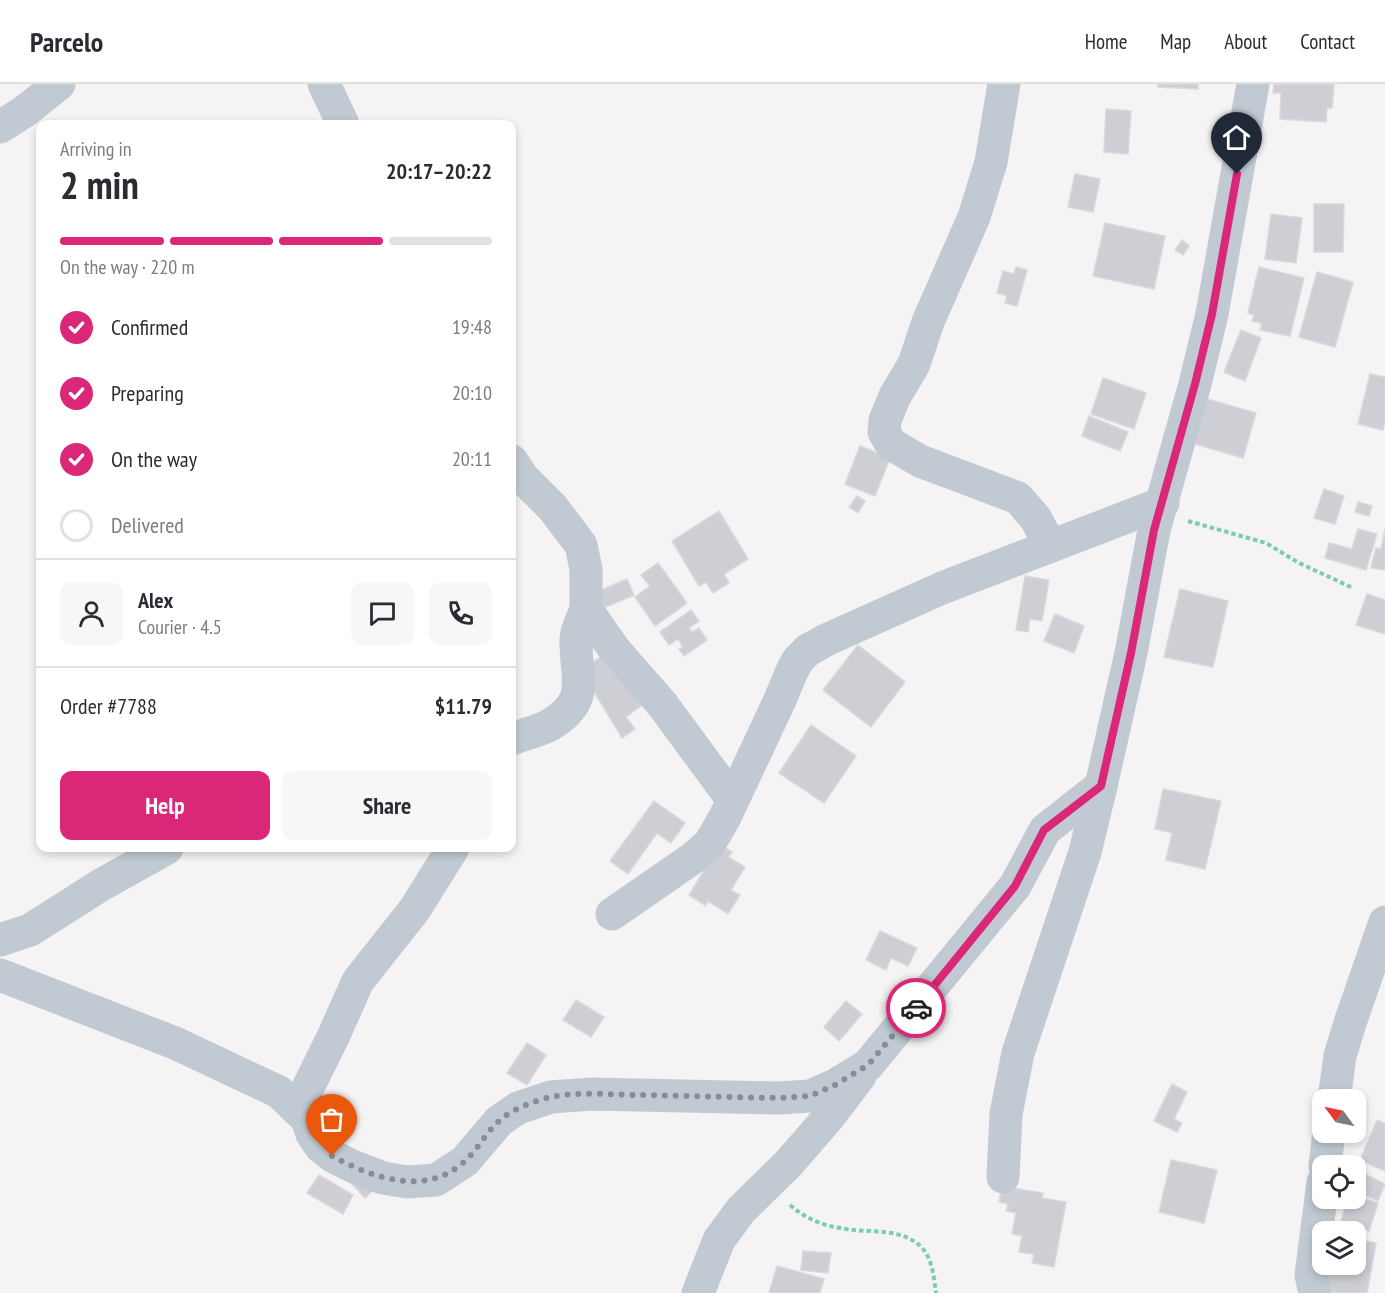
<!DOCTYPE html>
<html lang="en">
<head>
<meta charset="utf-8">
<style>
  body { margin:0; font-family:"PT Sans Narrow",sans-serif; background:#f7f7f7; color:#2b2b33; height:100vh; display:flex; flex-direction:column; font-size:22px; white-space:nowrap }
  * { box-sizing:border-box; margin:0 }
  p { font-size:20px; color:#7c7c81 }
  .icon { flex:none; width:33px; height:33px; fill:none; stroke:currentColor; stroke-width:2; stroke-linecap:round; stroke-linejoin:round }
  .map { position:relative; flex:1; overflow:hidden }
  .details { position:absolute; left:36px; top:36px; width:480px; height:732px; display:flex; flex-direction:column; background:#fff; border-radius:12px; box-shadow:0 3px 9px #0003 }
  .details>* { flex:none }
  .needle { width:39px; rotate:303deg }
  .tools { position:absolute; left:1312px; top:1005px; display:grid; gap:12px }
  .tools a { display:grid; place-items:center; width:54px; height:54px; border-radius:12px; background:#fff; box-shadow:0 3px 9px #0003; font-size:30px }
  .pin { position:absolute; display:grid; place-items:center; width:51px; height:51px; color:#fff; margin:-62px -26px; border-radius:50% 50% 50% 0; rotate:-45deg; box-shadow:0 0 6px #0007 }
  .pin .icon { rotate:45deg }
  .courier { position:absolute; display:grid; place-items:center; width:60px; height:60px; margin:-30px; border:4px solid #db2777; border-radius:50%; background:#fff; color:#222; box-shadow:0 2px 8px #0007 }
  .head em { font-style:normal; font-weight:700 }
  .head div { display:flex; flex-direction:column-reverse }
  .head { display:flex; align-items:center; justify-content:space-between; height:102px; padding:0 24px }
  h1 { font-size:39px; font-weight:700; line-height:45px }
  .bar { display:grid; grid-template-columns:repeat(4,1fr); gap:9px 6px; align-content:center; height:72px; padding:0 24px }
  .bar i { height:8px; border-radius:4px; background:#e1e1e2 }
  .bar .current { background:#db2777 }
  .bar p { grid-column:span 4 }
  .line { display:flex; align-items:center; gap:15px; padding:0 24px; border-top:2px solid #e1e1e2 }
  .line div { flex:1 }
  .round { display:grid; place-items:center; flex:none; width:63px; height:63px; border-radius:12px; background:#f7f7f7 }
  ol { padding:0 24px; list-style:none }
  li { display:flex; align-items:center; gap:18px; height:66px }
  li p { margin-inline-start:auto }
  li .icon { padding:6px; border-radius:50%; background:#db2777; color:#fff; stroke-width:4 }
  li:last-child { color:#7c7c81 }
  li i { width:33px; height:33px; border:3px solid #e1e1e2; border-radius:50% }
  .action { display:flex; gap:12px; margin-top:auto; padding:12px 24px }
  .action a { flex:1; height:69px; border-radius:12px; background:#db2777; color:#fff; font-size:24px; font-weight:700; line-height:69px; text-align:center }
  .action a+a { background:#f7f7f7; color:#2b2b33 }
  header { display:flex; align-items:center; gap:36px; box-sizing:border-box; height:84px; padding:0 30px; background:#fff; border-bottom:2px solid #e1e1e2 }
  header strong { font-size:28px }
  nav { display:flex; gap:33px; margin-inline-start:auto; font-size:21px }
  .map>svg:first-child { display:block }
  .building { fill:#cdcfd5; stroke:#d7d9de; stroke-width:1.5 }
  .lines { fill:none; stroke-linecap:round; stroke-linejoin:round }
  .path { stroke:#7ad0a6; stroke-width:4; stroke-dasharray:4.5 3; stroke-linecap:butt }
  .minor { stroke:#c1cad2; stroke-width:33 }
  .done { stroke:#868d94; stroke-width:6; stroke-dasharray:0 10.8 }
  .route { stroke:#db2777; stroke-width:8 }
</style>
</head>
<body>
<header>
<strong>Parcelo</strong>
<nav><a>Home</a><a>Map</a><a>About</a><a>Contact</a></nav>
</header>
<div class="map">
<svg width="1385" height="1209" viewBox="0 0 1385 1209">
  <rect width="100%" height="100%" fill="#f5f3f3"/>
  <!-- building -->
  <g class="building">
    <path d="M1158,0H1198V5L1158,3Z"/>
    <path d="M1274,0H1334L1332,24H1327L1326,38L1280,35L1281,9H1273Z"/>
    <path d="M1106,25L1131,27L1128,70L1104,68Z"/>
    <path d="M1075,90L1100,95L1093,128L1068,123Z"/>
    <path d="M1314,120H1344L1343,168H1314Z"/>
    <path d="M1271,130L1302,134L1296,179L1265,175Z"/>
    <path d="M1105,139L1165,152L1154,205L1093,192Z"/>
    <path d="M1182,156L1189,162L1183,171L1175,166Z"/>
    <path d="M1016,183L1027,186L1017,222L1005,219L1007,212L997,209L1003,187L1014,190Z"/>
    <path d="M1259,183L1304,194L1290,252L1260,246L1262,239L1252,237L1254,231L1248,229Z"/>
    <path d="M1317,188L1353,198L1335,263L1299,253Z"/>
    <path d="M1241,246L1261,254L1245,297L1224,288Z"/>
    <path d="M1370,290L1385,293V336L1383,346L1358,340Z"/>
    <path d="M1103,294L1146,309L1134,345L1091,330Z"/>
    <path d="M1207,315L1256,329L1243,374L1195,360Z"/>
    <path d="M1089,332L1128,348L1120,367L1082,352Z"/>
    <path d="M860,362L890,374L875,412L845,400Z"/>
    <path d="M1324,405L1344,412L1335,440L1314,434Z"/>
    <path d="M857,412L865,417L858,429L849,423Z"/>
    <path d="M1358,418L1372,422L1369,432L1355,428Z"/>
    <path d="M719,427L748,475L724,490L729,499L713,509L706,498L699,502L672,457Z"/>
    <path d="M1358,445L1377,450L1366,486L1325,474L1329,459L1352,465Z"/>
    <path d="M1385,445V486L1371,484L1376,464L1381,465Z"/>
    <path d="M658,479L687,519L655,542L635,513L650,502L641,491Z"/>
    <path d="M1025,492L1049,496L1042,537L1030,535L1028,548L1016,546Z"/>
    <path d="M627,495L634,511L601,525L594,509Z"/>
    <path d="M1180,505L1228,517L1213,583L1164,573Z"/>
    <path d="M1367,510L1385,516V550L1356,541Z"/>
    <path d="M691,526L699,537L689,544L692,548L699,544L707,556L684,572L679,565L683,563L678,555L669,561L660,548Z"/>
    <path d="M1055,530L1084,542L1074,569L1044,557Z"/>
    <path d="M858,561L905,598L871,643L823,606Z"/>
    <path d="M609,567L646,618L626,633L635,645L622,654L581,586Z"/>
    <path d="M811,641L856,672L824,719L779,689Z"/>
    <path d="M1163,705L1221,717L1205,785L1166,776L1172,749L1155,745Z"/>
    <path d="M654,717L685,739L671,759L657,749L628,790L610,777Z"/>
    <path d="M720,761L732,768L728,773L745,783L731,806L740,811L728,830L708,817L706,822L689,811Z"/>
    <path d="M880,847L917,864L908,882L891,874L886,886L866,876Z"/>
    <path d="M576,916L604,933L591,953L563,936Z"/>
    <path d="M846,917L862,930L839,957L824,943Z"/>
    <path d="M527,959L546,971L527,1001L507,989Z"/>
    <path d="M1172,1000L1187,1008L1174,1035L1182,1039L1177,1048L1154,1037Z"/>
    <path d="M1377,1036L1385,1039V1087L1360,1076Z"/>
    <path d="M1171,1076L1217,1086L1204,1139L1159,1128Z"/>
    <path d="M1361,1088L1385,1100L1378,1117L1356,1107V1097Z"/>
    <path d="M319,1091L353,1111L343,1130L307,1109Z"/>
    <path d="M351,1099L375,1104L365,1114Z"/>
    <path d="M1002,1102L1043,1109L1042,1114L1066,1118L1054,1183L1032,1179L1034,1170L1019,1168L1022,1152L1012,1150L1016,1129L1006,1127L1008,1120L999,1118Z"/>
    <path d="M1356,1112L1378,1119L1369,1147L1341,1137L1348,1114H1356Z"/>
    <path d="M1356,1155L1376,1159L1367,1209H1338L1318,1205L1323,1180H1356Z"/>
    <path d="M803,1167L831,1169L828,1189L801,1186Z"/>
    <path d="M777,1182L824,1195L820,1209H769Z"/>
  </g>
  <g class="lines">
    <!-- path -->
    <g class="path">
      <path d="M1188,437L1266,459L1299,479L1353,504"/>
      <path d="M790,1121C805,1134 821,1141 840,1144C867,1150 903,1142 923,1165C933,1177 934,1195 936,1209"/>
    </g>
    <!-- minor -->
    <g class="minor">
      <path d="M324,0L343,40"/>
      <path d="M1004,0L991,78L974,133L928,238L914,280L895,312L885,336L884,348L891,360L920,377L1018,414L1036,435L1050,462"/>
      <path d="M0,43L25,27L59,0"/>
      <path d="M512,377L523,394L553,424L581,461L586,485V525L614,565L662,620L732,715"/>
      <path d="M512,655C524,650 539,647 550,641C592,616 575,594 576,555C576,545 583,534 586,525"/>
      <path d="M612,830L693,774L710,759L725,733L779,618L792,587L798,576L808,566L826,556L942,504L1163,419"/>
      <path d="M0,856L30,846L101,801L167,764"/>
      <path d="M0,891L175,959L279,1008L307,1035L312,1050L321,1063L332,1072L352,1082L383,1094L407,1098L436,1096L465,1077L499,1037L518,1024L551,1013L592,1010L779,1014L810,1012L835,1001L868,981L1015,802L1045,746L1101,702"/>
      <path d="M1334,1016L1340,972L1350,939L1385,838"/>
      <path d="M298,1024L333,953L358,897L415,825L453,764"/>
      <path d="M1325,1082L1329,1048"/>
      <path d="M1003,1093L1006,1030L1018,969L1085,768L1101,702L1131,569L1154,446L1195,300L1212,230L1253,0"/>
      <path d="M698,1209L719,1156L741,1126L788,1080L828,1034L860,992"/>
      <path d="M1315,1209L1311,1191L1323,1098"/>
    </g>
  </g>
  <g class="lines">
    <!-- done -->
    <path class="done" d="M332,1072C373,1094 427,1114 466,1076C478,1065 486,1049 498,1038C512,1025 533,1017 551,1013C580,1007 613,1011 642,1011C688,1012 733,1013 779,1014L810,1012L835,1001L868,981L916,924"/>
    <!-- route -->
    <path class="route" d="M916,924L1015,802L1044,746L1101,702L1131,569L1154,446L1195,300L1212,230L1237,90"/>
  </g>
</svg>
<div class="tools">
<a><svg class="needle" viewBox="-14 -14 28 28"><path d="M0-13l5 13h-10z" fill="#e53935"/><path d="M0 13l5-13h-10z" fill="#7c7c81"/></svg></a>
<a><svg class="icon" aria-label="locate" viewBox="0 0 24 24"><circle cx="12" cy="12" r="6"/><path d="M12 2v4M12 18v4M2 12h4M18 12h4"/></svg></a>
<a><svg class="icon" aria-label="layers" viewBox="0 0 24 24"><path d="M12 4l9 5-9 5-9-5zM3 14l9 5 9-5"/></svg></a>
</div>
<div class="pin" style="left:332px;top:1072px;background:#ea580c"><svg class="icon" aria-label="bag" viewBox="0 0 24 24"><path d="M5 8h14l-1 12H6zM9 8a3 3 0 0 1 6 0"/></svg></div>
<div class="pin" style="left:1237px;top:90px;background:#1f2937"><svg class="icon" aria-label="home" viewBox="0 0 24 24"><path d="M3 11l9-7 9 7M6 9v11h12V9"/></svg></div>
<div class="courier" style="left:916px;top:924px"><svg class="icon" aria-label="car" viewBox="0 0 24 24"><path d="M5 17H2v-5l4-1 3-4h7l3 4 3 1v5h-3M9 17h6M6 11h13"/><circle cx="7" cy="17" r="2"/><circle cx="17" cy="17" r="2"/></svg></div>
<section class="details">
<div class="head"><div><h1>2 min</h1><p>Arriving in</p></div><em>20:17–20:22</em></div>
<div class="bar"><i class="current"></i><i class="current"></i><i class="current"></i><i></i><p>On the way · 220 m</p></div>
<ol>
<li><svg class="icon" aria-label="check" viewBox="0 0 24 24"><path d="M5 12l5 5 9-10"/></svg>Confirmed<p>19:48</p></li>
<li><svg class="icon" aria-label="check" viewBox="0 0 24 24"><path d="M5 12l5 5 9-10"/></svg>Preparing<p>20:10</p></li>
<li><svg class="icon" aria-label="check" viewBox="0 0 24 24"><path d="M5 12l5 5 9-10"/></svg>On the way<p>20:11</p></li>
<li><i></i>Delivered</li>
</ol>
<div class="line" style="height:108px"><a class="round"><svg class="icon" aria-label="person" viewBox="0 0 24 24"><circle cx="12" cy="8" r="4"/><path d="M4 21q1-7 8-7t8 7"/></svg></a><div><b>Alex</b><p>Courier · 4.5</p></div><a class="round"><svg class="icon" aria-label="chat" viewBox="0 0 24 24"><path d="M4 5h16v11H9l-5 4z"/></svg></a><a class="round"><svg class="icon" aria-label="phone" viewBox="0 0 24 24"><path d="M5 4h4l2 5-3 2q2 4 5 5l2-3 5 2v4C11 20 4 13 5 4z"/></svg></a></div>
<div class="line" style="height:78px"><div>Order #7788</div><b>$11.79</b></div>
<div class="action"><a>Help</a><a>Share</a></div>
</section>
</div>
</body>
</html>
